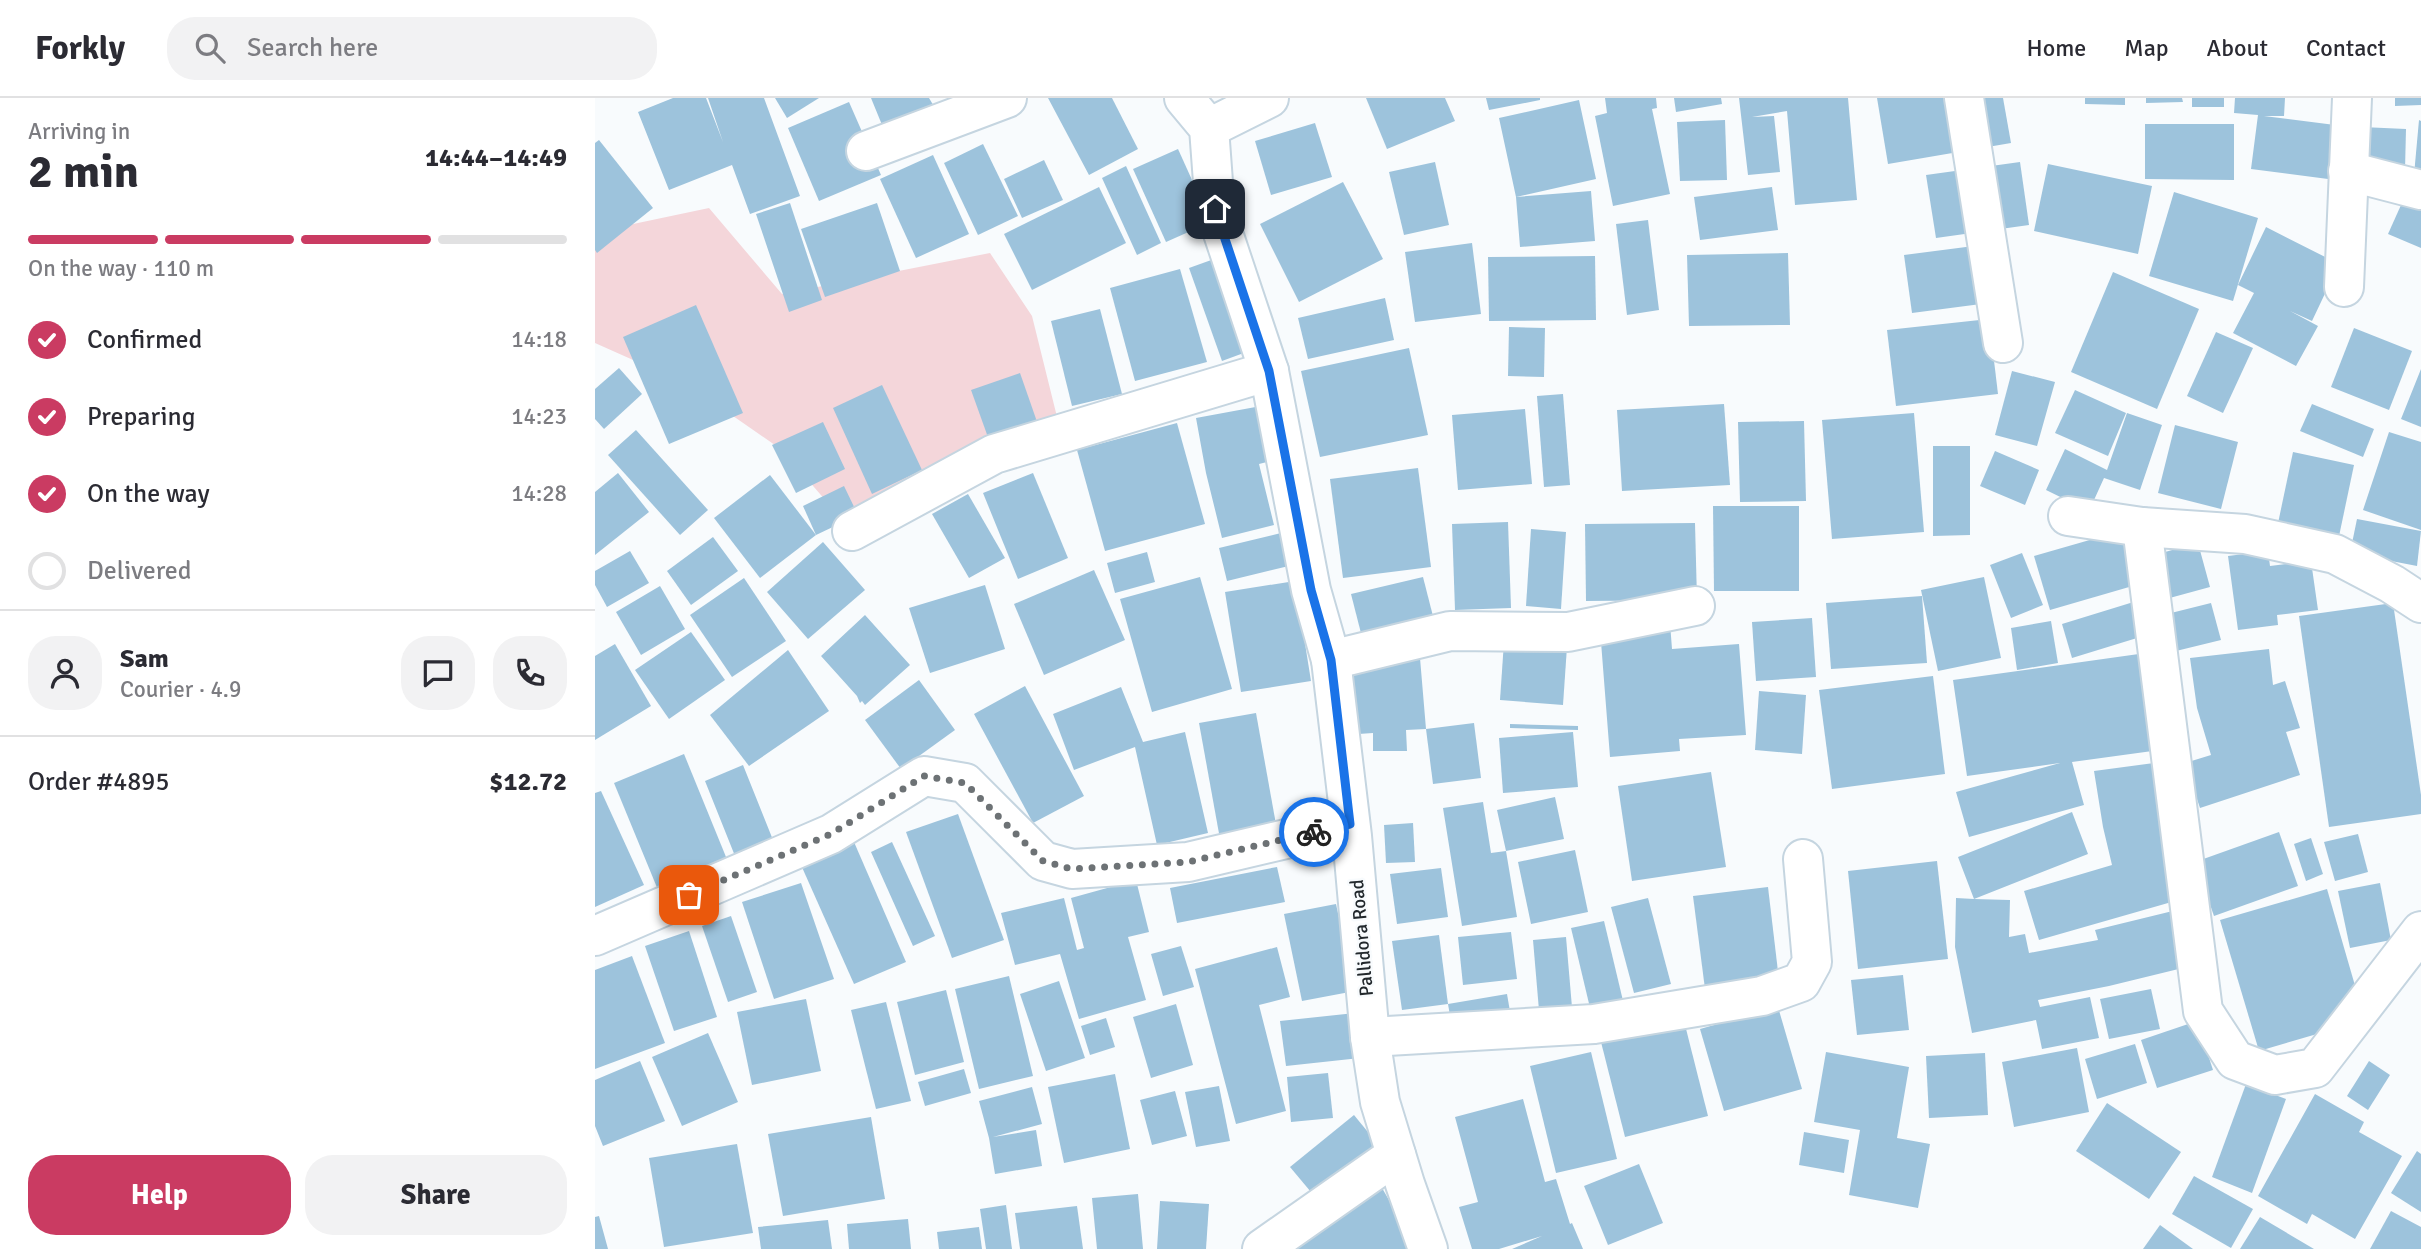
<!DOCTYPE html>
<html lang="en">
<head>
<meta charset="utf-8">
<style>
  body { margin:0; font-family:Signika,sans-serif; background:#f2f2f3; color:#2b2b33; height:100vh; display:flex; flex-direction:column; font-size:26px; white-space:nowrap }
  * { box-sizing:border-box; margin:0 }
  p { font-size:23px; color:#7c7c81 }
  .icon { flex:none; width:38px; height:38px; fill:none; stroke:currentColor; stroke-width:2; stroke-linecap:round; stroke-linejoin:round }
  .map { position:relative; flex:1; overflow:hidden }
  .panel { display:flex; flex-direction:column; background:#fff; width:595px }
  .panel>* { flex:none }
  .pin { position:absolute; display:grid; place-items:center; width:60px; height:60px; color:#fff; margin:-30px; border-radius:14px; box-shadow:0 4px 10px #0006 }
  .courier { position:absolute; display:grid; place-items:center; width:70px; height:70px; margin:-35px; border:5px solid #1a73e8; border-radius:50%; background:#fff; color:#222; box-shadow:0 2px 9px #0007 }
  .head em { font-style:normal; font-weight:700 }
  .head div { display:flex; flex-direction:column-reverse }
  .head { display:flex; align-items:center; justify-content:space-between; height:119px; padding:0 28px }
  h1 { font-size:46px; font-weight:700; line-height:52px }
  .bar { display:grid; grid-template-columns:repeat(4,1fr); gap:10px 7px; align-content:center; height:84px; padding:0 28px }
  .bar i { height:9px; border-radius:5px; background:#e1e1e2 }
  .bar .selected { background:#ca3b62 }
  .bar p { grid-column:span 4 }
  .line { display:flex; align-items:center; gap:18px; padding:0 28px; border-top:2px solid #e1e1e2 }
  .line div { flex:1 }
  .round { display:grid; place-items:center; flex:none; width:74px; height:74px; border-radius:28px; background:#f2f2f3 }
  ol { padding:0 28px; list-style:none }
  li { display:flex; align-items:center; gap:21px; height:77px }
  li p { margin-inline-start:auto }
  li .icon { padding:7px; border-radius:50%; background:#ca3b62; color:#fff; stroke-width:4 }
  li:last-child { color:#7c7c81 }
  li i { width:38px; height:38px; border:4px solid #e1e1e2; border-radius:50% }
  .cta { display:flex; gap:14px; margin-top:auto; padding:14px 28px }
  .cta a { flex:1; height:80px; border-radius:28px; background:#ca3b62; color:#fff; font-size:28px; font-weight:700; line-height:80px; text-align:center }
  .cta a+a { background:#f2f2f3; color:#2b2b33 }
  header { display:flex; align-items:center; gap:42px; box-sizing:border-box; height:98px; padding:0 35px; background:#fff; border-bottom:2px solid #e1e1e2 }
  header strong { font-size:33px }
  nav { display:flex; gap:38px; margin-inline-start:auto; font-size:24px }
  .search { width:490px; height:63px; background:#f2f2f3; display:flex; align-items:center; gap:18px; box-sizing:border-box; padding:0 24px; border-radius:28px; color:#7c7c81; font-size:26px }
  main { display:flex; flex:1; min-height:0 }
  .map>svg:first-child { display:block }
  .green { fill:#f4d6da }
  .building { fill:#9dc3dc }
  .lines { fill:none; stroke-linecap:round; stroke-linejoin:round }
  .minor-casing { stroke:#c5d5e0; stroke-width:42 }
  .tertiary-casing { stroke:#c5d5e0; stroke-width:42 }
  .minor { stroke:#fff; stroke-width:38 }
  .tertiary { stroke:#fff; stroke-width:38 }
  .done { stroke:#6d7275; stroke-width:7; stroke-dasharray:0 12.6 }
  .route { stroke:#1a73e8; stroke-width:9 }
  .labels { text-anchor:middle; stroke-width:5; stroke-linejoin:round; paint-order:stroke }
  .street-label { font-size:19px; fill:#22282c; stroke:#f8fbfd }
</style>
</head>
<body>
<header>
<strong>Forkly</strong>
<div class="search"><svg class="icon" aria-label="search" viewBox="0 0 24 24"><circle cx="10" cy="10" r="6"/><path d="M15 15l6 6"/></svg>Search here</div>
<nav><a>Home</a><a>Map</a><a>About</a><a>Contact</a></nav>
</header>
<main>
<section class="panel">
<div class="head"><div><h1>2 min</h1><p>Arriving in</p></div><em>14:44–14:49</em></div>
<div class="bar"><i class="selected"></i><i class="selected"></i><i class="selected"></i><i></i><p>On the way · 110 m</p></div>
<ol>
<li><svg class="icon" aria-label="check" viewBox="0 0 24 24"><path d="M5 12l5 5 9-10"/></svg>Confirmed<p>14:18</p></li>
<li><svg class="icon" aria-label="check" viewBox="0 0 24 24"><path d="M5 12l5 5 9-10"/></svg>Preparing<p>14:23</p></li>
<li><svg class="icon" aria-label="check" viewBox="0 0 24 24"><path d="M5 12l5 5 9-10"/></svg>On the way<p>14:28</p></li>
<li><i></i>Delivered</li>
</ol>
<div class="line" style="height:126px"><a class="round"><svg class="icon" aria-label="person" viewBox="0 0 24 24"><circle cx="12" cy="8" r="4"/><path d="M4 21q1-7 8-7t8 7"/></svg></a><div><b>Sam</b><p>Courier · 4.9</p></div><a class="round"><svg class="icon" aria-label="chat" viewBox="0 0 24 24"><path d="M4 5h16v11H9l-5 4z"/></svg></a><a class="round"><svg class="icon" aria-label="phone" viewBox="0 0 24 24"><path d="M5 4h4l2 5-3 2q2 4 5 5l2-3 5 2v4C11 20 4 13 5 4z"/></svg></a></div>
<div class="line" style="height:91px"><div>Order #4895</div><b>$12.72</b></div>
<div class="cta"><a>Help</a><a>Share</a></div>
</section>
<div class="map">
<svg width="1826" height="1151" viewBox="0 0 1826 1151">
  <rect width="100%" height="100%" fill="#f8fbfd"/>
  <!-- green -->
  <path class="green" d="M114,110L187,196L395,155L437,218L466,335L257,433L187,352L92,286L0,245V151L5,133Z"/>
  <!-- building -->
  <g class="building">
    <path d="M78,0H111L128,44L113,0H169L205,98L155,116L137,67L74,92L43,14Z"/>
    <path d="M180,0H224L192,20Z"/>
    <path d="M276,0H334L353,32L294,44Z"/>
    <path d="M453,0H517L543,51L494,77Z"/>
    <path d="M771,0H850L860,23L792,51Z"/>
    <path d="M891,0H945V2L894,12Z"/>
    <path d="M1010,0H1061L1062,10L1057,11L1075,96L1018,108L1000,18L1012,15Z"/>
    <path d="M1079,0H1126L1127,6L1081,14Z"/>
    <path d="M1144,0H1253L1262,102L1200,107L1192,13L1157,19L1179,18L1185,74L1153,77Z"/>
    <path d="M1282,0H1408L1416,45L1293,66Z"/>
    <path d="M1490,0H1530V7L1490,6Z"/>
    <path d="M1551,0H1587L1588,4L1551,5Z"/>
    <rect x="1597" y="0" width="32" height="9"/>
    <path d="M1640,0H1690L1689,18H1669L1740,27L1733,81L1656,71L1663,17L1639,15Z"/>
    <path d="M1800,0H1826V7L1800,8Z"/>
    <path d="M984,2L1001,81L921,99L996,93L1000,143L925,149L921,99L904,20Z"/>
    <path d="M254,4L286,77L224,103L193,30Z"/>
    <path d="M1130,22L1132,82L1085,83L1082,24Z"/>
    <path d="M1824,22L1826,23V88H1818Z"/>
    <path d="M720,25L737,79L676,97L660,43Z"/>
    <path d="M1550,26H1639V82L1550,81Z"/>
    <path d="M1767,29L1811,31L1810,72L1767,70Z"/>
    <path d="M4,42L58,110L2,155L0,152V45Z"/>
    <path d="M388,46L423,118L383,137L349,65Z"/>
    <path d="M583,51L616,124L571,144L538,71Z"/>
    <path d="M338,57L374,136L321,160L285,81Z"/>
    <path d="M449,62L468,102L427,120L409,81Z"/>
    <path d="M840,64L854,127L809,137L794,74Z"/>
    <path d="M1425,64L1434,127L1341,140L1331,77Z"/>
    <path d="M1453,66L1557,88L1543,156L1439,133Z"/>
    <path d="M531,68L566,145L542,157L507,80Z"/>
    <path d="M748,84L788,161L704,204L665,126Z"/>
    <path d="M1815,87L1826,92V150L1793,136Z"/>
    <path d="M504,89L531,145L437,192L409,136Z"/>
    <path d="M1177,89L1183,132L1105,142L1099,99Z"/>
    <path d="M1579,94L1663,120L1638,203L1554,178Z"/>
    <path d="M195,105L227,202L194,214L161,116Z"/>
    <path d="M282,105L305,173L230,199L206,131Z"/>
    <path d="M1053,122L1064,212L1032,217L1021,126Z"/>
    <path d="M1671,129L1744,166L1717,223L1695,213L1723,228L1701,268L1638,235L1659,195L1643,187Z"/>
    <path d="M877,145L886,216L820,224L810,154Z"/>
    <path d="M1402,145L1409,203L1317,215L1309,157Z"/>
    <path d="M1193,155L1195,227L1094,228L1092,157Z"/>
    <path d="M633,156L665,249L627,263L594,170Z"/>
    <path d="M1000,158L1001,222L894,223L893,159Z"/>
    <path d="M585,171L612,264L540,283L515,190Z"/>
    <path d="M1518,174L1604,211L1562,311L1476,274Z"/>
    <path d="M790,200L799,242L713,261L703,220Z"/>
    <path d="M101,207L148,315L74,346L28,239Z"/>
    <path d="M505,211L527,296L477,308L456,223Z"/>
    <path d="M1394,221L1403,296L1301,308L1292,232Z"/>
    <path d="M914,229L950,230L949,279L913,278Z"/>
    <path d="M1759,230L1817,253L1794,312L1736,289Z"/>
    <path d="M1621,234L1658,250L1628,315L1592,298Z"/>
    <path d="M814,250L833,337L725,359L706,273Z"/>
    <path d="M24,270L47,296L9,331L0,321V291Z"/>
    <path d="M1826,271V329L1806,321Z"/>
    <path d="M1417,273L1460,284L1442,348L1400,337Z"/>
    <path d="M425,275L447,338L399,356L376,292Z"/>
    <path d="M287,287L327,372L277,396L238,310Z"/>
    <path d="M1480,292L1531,315L1513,358L1460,335Z"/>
    <path d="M968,296L975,387L949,389L942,298Z"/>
    <path d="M1129,306L1135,387L1027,393L1022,312Z"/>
    <path d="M1717,306L1779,331L1768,359L1705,333Z"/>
    <path d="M666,308L676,363L664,366L679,427L627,440L611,375L601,320Z"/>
    <path d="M930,311L937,386L863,392L857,317Z"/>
    <path d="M1319,315L1329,434L1237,441L1227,322Z"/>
    <path d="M1532,315L1567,327L1545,392L1509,380L1494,413L1451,392L1470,351L1512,372Z"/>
    <path d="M1209,323L1211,403L1145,404L1143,324Z"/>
    <path d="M228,324L250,371L201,395L177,347Z"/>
    <path d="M582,325L610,426L510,453L482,352Z"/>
    <path d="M1580,327L1643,344L1626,411L1563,395Z"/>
    <path d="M41,332L113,412L85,437L13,357Z"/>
    <path d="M1794,334L1826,344V432L1768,412Z"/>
    <path d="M1338,348H1375V437L1338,438Z"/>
    <path d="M1400,353L1444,372L1430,407L1385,388Z"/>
    <path d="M1698,354L1759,367L1743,443L1682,430Z"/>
    <path d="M823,370L836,469L748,480L735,381Z"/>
    <path d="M23,375L54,414L0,457V394Z"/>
    <path d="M438,375L473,460L423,481L388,395Z"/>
    <path d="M175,377L221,437L165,480L119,420Z"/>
    <path d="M249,388L263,417L221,437L208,408Z"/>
    <path d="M373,396L410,460L374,480L337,416Z"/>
    <path d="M1118,408H1204V493H1119Z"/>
    <path d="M1762,421L1826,433L1822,468L1755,455Z"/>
    <path d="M913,424L916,510L860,512L857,426Z"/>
    <path d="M1100,425L1102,502L991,503L990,426Z"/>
    <path d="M936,431L971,434L966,511L931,508Z"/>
    <path d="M1526,433L1541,487L1455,512L1439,458Z"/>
    <path d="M690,434L698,467L632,483L624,450Z"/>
    <path d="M118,439L143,473L96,507L72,473Z"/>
    <path d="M228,444L270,492L213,541L172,494Z"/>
    <path d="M1603,445L1615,489L1571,501L1559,457Z"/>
    <path d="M35,453L54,485L12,509L0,487V473Z"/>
    <path d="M1673,453L1675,468L1716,463L1723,512L1682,517L1683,527L1643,532L1633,458Z"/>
    <path d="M552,454L560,484L520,495L512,465Z"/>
    <path d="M1427,455L1448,507L1416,520L1395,467Z"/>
    <path d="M499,472L530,542L449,577L419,506Z"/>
    <path d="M605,479L637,591L557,614L525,501Z"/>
    <path d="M828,479L841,530L769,547L756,496Z"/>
    <path d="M1389,479L1406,560L1343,573L1326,492Z"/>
    <path d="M149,480L191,543L137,579L95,517Z"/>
    <path d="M700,483L716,583L646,594L630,494Z"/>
    <path d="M390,487L410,551L335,575L314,510Z"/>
    <path d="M65,488L90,531L46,557L21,514Z"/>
    <path d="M1327,498L1332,565L1236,571L1231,505Z"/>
    <path d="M1545,502L1555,536L1477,560L1467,526Z"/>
    <path d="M1616,505L1626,542L1581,553L1572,516Z"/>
    <path d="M1798,505L1826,697V716L1734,729L1704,518Z"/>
    <path d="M270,517L315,567L270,607L267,603L265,605L262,598L226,558Z"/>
    <path d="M1217,520L1221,579L1161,583L1157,524Z"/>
    <path d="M1456,523L1463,565L1422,572L1416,530Z"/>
    <path d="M1075,525L1077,551L1144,546L1151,637L1084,641L1085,653L1015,659L1005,531Z"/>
    <path d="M910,529L973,534L968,607L905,602Z"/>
    <path d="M96,534L130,582L74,621L40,572Z"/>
    <path d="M20,546L56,608L0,642V558Z"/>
    <path d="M1674,551L1678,587L1690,583L1705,630L1691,634L1705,677L1605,710L1590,665L1616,657L1602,610L1595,560Z"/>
    <path d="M193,552L234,613L154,668L115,617Z"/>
    <path d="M1558,554L1572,651L1477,664L1489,707L1374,739L1361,694L1465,665L1372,678L1358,582Z"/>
    <path d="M825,560L831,631L811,632L812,653H778V635L749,637L743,566Z"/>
    <path d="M1338,578L1350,676L1237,691L1224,592Z"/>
    <path d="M324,582L360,632L306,671L270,622Z"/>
    <path d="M430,588L489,698L438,725L379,616Z"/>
    <path d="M526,589L548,644L590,634L613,735L562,747L540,649L479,672L458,616Z"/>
    <path d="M1164,593L1211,597L1207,656L1160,652Z"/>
    <path d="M661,615L682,732L625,741L604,625Z"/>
    <path d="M879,625L886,680L838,686L831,631Z"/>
    <path d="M915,626L983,628V632L915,630Z"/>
    <path d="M978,634L983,689L908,695L904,640Z"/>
    <path d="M89,656L140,781L70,809L19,685Z"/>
    <path d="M1559,665L1587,801L1444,842L1429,793L1517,767L1508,729L1499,673Z"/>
    <path d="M148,667L178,742L140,758L110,683Z"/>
    <path d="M1116,674L1131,769L1037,783L1023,688Z"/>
    <path d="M6,693L49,787L0,809V695Z"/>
    <path d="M960,699L969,741L911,753L922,819L867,828L848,710L888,704L896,755L911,753L902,712Z"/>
    <path d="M1477,714L1493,756L1379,801L1415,802L1414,839L1430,836L1434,855L1503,842L1500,832L1590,810L1604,866L1514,888L1443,902L1445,909L1495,899L1504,940L1447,951L1441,922L1377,935L1360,849L1361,800L1379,801L1363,759Z"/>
    <path d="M363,716L409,842L357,860L311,734Z"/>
    <path d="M818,725L820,764L791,765L789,727Z"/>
    <path d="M1684,734L1703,788L1619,818L1600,764Z"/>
    <path d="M1763,736L1773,774L1740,783L1729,744Z"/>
    <path d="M1716,740L1728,776L1711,783L1699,746Z"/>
    <path d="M259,744L311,864L259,886L206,767Z"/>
    <path d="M297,744L340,838L318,848L276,754Z"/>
    <path d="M980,752L993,814L936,826L923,764Z"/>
    <path d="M1342,763L1353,861L1263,871L1253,773Z"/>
    <path d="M682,769L690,804L582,825L575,790Z"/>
    <path d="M846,770L853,819L802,826L795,776Z"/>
    <path d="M541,782L554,834L533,839L551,902L484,921L465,856L420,867L406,815L469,800L482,852L489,850L476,800Z"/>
    <path d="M206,785L239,881L179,901L147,804Z"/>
    <path d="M1785,785L1796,842L1755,850L1743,793Z"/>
    <path d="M1173,789L1184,882L1110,891L1098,798Z"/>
    <path d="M1732,791L1770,922L1664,953L1625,822Z"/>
    <path d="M1053,800L1076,886L1039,895L1016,809Z"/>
    <path d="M741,806L760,893L707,903L689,816Z"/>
    <path d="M136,818L162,894L133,904L107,828Z"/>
    <path d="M1009,823L1029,907L996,914L976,830Z"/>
    <path d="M94,833L122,919L79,933L50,848Z"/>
    <path d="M916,834L922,881L868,887L863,839Z"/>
    <path d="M844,837L853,906L807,912L797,843Z"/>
    <path d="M971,839L978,921L945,924L938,842Z"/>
    <path d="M586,848L599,889L568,898L556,856Z"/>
    <path d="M682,849L695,899L664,907L691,1013L641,1026L600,871Z"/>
    <path d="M37,858L70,945L0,971V872Z"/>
    <path d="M1308,877L1314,932L1262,937L1256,882Z"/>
    <path d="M414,878L438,978L384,991L360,891Z"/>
    <path d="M464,883L490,960L451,973L425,896Z"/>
    <path d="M1556,891L1565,931L1514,941L1505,901Z"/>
    <path d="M351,892L369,964L320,977L302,904Z"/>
    <path d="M912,896L918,931L859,941L853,906Z"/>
    <path d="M211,901L226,973L157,987L142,914Z"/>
    <path d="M291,904L316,1003L281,1011L256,912Z"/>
    <path d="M581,906L598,967L556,980L538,919Z"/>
    <path d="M1183,909L1207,991L1129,1013L1105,931Z"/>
    <path d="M760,915L765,960L691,968L685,923Z"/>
    <path d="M1088,919L1113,1018L1030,1039L1005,940Z"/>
    <path d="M511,920L520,949L495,957L486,928Z"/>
    <path d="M1602,923L1618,972L1562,990L1546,942Z"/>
    <path d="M113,935L143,1004L87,1028L57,959Z"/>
    <path d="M1540,946L1552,985L1502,1001L1490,961Z"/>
    <path d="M1482,950L1494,1014L1419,1029L1407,964Z"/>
    <path d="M996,954L1022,1061L961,1075L935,968Z"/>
    <path d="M1231,954L1314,969L1302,1040L1335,1046L1323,1110L1254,1097L1265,1032L1219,1024Z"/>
    <path d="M1390,955L1393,1017L1334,1020L1331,958Z"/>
    <path d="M45,963L70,1023L8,1048L0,1028V982Z"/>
    <path d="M1774,963L1795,977L1773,1012L1752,998Z"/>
    <path d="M369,971L376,995L330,1008L323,984Z"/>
    <path d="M733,975L738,1020L696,1024L692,979Z"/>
    <path d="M520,976L535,1051L469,1065L453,989Z"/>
    <path d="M1651,986L1691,1001L1657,1095L1617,1079Z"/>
    <path d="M624,988L635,1043L601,1049L590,994Z"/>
    <path d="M437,989L447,1026L398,1039L441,1032L447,1068L400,1076L394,1040L384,1003Z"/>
    <path d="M580,993L592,1038L557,1047L545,1002Z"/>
    <path d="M1720,996L1769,1024L1764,1034L1807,1058L1760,1141L1717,1116L1712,1126L1663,1098Z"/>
    <path d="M928,1001L950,1084L961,1081L975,1126L977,1125L988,1151H917L947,1138L904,1151H877L864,1109L883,1104L860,1019Z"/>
    <path d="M1512,1005L1586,1054L1554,1101L1481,1053Z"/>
    <path d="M759,1017L790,1055L726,1106L695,1069Z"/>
    <path d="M276,1019L290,1101L188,1118L173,1036Z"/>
    <path d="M1209,1034L1254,1042L1249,1075L1204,1067Z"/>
    <path d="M142,1046L158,1135L69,1149L54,1060Z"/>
    <path d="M1822,1053L1826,1056V1114L1796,1095Z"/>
    <path d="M1044,1066L1068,1125L1013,1147L989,1088Z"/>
    <path d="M1599,1078L1658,1111L1636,1150L1577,1116Z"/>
    <path d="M783,1083L821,1149L817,1151H699Z"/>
    <path d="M543,1096L548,1151H502L497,1100Z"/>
    <path d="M565,1103L614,1106L611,1151H562Z"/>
    <path d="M411,1107L417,1151H391L385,1111Z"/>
    <path d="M482,1108L488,1151H425L420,1115Z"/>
    <path d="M1796,1113L1826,1129V1151H1775Z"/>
    <path d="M4,1118L13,1151H0V1119Z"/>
    <path d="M1665,1119L1719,1151H1645Z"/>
    <path d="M313,1121L316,1151H254L252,1126Z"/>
    <path d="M233,1122L237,1151H166L163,1129Z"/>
    <path d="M1565,1127L1598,1151H1548Z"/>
    <path d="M384,1129L387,1151H344L342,1134Z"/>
  </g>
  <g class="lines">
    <defs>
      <g id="minor">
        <path d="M1369,0L1408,245"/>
        <path d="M271,53L412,0"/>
        <path d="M1753,73L1826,92"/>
        <path d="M1749,189L1757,0"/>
        <path d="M1473,418L1547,429L1650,436L1740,456L1797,486L1826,505"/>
        <path d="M1547,429L1608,913L1640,962L1680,977L1720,970L1826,833"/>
        <path d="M257,433L399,356L674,273"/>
        <path d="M736,562L855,533L973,534L1100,508"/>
        <path d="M0,838L236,736L329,678L370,685L448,763L477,771L593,764L755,726"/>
        <path d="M775,939L999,926L1167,898L1206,884L1217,864L1208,761"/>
        <path d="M667,1151L801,1057"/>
      </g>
      <g id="tertiary">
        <path d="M589,0L614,30L620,111L674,273L716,492L736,562L757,738L775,939L785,1004L810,1086L833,1151"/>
        <path d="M614,30L674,0"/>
      </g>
    </defs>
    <!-- minor casing -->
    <use href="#minor" class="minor-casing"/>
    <!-- tertiary casing -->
    <use href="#tertiary" class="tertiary-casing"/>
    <!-- minor -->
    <use href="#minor" class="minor"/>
    <!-- tertiary -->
    <use href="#tertiary" class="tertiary"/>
  </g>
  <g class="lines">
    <!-- done -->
    <path class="done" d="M94,797L236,736L329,678L370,685L448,763L477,771L593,764L719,734"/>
    <!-- route -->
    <path class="route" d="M620,111L674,273L716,492L736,562L755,726L719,734"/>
  </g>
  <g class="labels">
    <!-- street labels -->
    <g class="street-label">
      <text transform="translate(766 840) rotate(-95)" y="7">Pallidora Road</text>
    </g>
  </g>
</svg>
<div class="pin" style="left:94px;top:797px;background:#ea580c"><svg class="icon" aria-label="bag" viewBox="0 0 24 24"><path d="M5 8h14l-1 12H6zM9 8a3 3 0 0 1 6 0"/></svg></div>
<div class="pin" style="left:620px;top:111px;background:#1f2937"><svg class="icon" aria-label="home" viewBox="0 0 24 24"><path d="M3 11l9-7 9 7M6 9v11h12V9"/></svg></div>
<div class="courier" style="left:719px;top:734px"><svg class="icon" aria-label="bike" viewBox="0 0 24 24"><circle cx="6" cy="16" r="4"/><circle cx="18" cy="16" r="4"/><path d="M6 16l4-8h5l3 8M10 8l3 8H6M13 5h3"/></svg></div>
</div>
</main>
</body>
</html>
